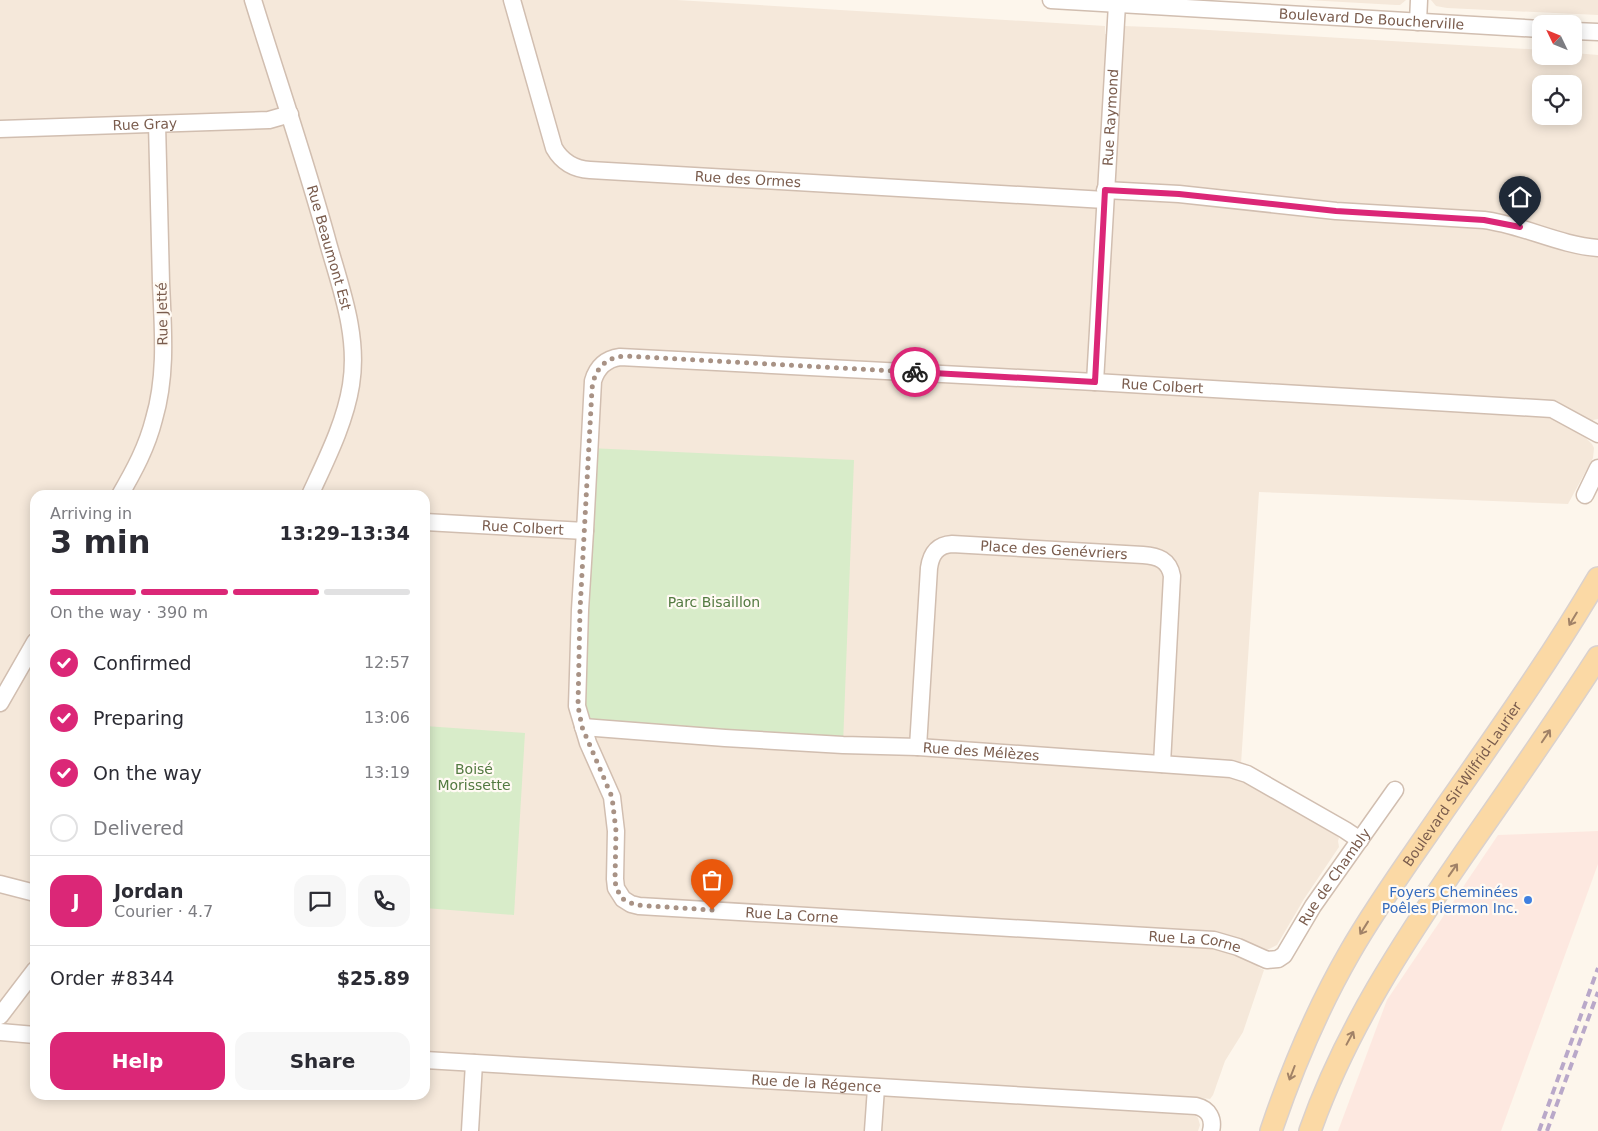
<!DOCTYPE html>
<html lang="en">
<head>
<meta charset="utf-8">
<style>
  body { margin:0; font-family:"DejaVu Sans",sans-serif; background:#f7f7f7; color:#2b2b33; height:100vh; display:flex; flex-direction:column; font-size:19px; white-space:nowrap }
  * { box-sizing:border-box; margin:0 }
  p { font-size:16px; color:#7c7c81 }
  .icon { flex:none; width:28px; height:28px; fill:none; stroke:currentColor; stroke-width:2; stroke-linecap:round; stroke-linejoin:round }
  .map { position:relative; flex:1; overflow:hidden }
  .panel { position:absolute; left:30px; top:490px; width:400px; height:610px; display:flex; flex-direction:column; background:#fff; border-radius:15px; box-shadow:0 2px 12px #0003 }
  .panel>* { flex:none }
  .needle { width:32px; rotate:313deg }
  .fabs { position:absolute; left:1532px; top:15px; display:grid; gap:10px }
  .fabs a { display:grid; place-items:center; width:50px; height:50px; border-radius:10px; background:#fff; box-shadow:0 2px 12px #0003; font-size:25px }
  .pin { position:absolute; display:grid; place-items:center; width:42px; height:42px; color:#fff; margin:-51px -21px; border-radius:50% 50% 50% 0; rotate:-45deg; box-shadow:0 0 5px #0007 }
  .pin .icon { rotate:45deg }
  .courier { position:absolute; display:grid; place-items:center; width:50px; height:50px; margin:-25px; border:4px solid #db2777; border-radius:50%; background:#fff; color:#222; box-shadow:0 1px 6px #0007 }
  .summary em { font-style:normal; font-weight:700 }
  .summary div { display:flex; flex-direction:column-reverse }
  .summary { display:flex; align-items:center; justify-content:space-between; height:85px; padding:0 20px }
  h1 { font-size:32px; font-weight:700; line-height:38px }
  .bar { display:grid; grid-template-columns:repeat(4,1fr); gap:8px 5px; align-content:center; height:60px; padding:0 20px }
  .bar i { height:6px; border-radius:4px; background:#e1e1e2 }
  .bar .active { background:#db2777 }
  .bar p { grid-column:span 4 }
  .line { display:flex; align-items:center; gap:12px; padding:0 20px; border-top:1px solid #e1e1e2 }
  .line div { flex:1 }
  .round { display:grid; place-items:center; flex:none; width:52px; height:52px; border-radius:15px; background:#f7f7f7 }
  ol { padding:0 20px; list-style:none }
  li { display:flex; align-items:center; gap:15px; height:55px }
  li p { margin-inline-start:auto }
  li .icon { padding:5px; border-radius:50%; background:#db2777; color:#fff; stroke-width:4 }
  li:last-child { color:#7c7c81 }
  li i { width:28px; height:28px; border:2px solid #e1e1e2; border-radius:50% }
  .cta { display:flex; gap:10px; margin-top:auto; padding:10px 20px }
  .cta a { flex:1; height:58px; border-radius:15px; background:#db2777; color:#fff; font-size:20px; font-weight:700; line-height:58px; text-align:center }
  .cta a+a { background:#f7f7f7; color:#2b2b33 }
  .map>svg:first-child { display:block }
  .residential { fill:#f5e8da; fill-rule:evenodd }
  .commercial { fill:#fde8e0 }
  .green { fill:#d8ecc9 }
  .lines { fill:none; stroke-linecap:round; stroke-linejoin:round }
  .minor-casing { stroke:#d1beb0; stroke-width:19 }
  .major-casing { stroke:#dad1cd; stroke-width:24 }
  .minor { stroke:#fff; stroke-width:16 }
  .major { stroke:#fbd9a5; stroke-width:21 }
  .rail { stroke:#b9a8c9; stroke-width:4; stroke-dasharray:8 5; stroke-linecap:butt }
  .oneway { stroke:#a18267 }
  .done { stroke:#a89285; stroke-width:5; stroke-dasharray:0 9 }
  .route { stroke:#db2777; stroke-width:6 }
  .shop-dot { fill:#3f7fe0; stroke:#fffaf3; stroke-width:2 }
  .labels { text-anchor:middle; stroke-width:4.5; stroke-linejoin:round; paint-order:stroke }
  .street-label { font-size:14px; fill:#7a5c4d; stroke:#fffaf3 }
  .park-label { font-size:14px; fill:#537a41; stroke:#fffaf3 }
  .shop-label { font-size:14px; fill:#366cbe; stroke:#fffaf3; text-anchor:end }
</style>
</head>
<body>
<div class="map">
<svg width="1598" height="1131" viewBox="0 0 1598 1131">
  <rect width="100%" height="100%" fill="#fdf6ec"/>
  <!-- residential -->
  <g class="residential">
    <path d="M0,0H677L1105,26V34L1124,35V26L1175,28L1528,49L1541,50V56H1574V53L1598,55V419L1593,420L1585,437L1592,444L1594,448L1593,458L1568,504L1259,492L1240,779L1337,836L1339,838L1338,841L1339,847L1304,899L1277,945L1267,950L1258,967L1264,970L1243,1032L1225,1061L1213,1095L1210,1099L1202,1098L1196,1116L1198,1118L1200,1125L1198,1131H0ZM1541,84H1574V116H1541ZM35,495H425V1095H35Z"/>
    <path d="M1307,0H1406L1400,5H1396Z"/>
    <path d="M1431,0H1598V15L1447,8L1436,6Z"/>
  </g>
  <!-- commercial -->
  <path class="commercial" d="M1598,831V864L1501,1131H1338L1387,1000L1498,835Z"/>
  <!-- green -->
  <g class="green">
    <path d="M589,448L854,460L843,745L583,727Z"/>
    <path d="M425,726L525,733L514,915L425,908Z"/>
  </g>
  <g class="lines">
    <defs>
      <g id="minor">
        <path id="s1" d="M253,0C278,81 306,162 328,243C341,289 359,336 351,385C345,423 326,460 310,495"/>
        <path id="s2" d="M512,0L554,148C562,162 574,169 590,170L1105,200"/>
        <path id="s3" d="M1051,0L1541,29"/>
        <path d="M1418,22L1419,0"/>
        <path d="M1574,31L1598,32"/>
        <path id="s4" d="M0,129L269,120L290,114"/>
        <path d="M1105,190L1179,194L1336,211L1484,220C1523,225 1559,245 1598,248"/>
        <path id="s5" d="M1095,382L1117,4"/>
        <path d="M120,495C134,471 147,447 154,419C167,375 163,329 161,283C160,230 158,177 157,124"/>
        <path d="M1585,495L1598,468"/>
        <path id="s6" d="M425,522L585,531L593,381C597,367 606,359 620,357L1095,382L1552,409L1598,434"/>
        <path id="s7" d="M585,531L580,610L577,706L588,743L612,797L616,831L615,879L616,888L623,899L631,904L639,906L1214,940L1238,947L1267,960L1278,959L1284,955L1313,906L1395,790"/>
        <path d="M0,703L35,642"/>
        <path id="s8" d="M583,727L725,738L843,745L918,747L1231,769L1247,774L1345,830L1360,840"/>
        <path id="s9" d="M918,747L929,568C931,554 937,545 952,544L1143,555C1158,556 1169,560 1172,576L1162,764"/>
        <path d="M0,884L35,893"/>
        <path d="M0,1016L35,970"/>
        <path d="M0,1032L35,1035"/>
        <path id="s10" d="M425,1060L1196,1106C1209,1109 1214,1119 1211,1131"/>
        <path d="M470,1131L474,1063"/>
        <path d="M873,1131L876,1088"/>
      </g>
      <g id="major">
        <path id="s11" d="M1271,1131C1292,1069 1317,1009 1350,952C1378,903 1412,857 1444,810C1497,734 1551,658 1598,578"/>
        <path d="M1310,1131C1345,1031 1404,941 1464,854C1509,789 1555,724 1598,657"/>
      </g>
    </defs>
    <!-- minor casing -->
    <use href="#minor" class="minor-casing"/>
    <!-- major casing -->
    <use href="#major" class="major-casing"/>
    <!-- minor -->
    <use href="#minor" class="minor"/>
    <!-- major -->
    <use href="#major" class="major"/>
    <!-- rail -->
    <g class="rail">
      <path d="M1539,1131L1598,968"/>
      <path d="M1547,1131L1598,992"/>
    </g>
  </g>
  <!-- one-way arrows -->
  <defs><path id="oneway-shaft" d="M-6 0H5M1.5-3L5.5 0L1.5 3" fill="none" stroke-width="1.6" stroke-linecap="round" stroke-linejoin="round" transform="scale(1.25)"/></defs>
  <g class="oneway">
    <use href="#oneway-shaft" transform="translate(1573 619) rotate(121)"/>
    <use href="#oneway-shaft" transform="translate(1546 736) rotate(-56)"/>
    <use href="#oneway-shaft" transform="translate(1453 870) rotate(-55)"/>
    <use href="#oneway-shaft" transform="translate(1364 928) rotate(122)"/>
    <use href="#oneway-shaft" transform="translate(1350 1038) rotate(-62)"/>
    <use href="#oneway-shaft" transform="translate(1292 1073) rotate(111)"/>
  </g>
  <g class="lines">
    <!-- done -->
    <path class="done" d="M712,910L635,905L623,899L616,888L615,879L616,831L612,797L582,727L578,706L580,610L592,389C594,370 605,357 625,356L915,372"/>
    <!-- route -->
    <path class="route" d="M915,372L1095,382L1105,190L1179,194L1336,211L1484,220L1520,227"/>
  </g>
  <!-- markers -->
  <circle class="shop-dot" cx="1528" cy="900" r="5"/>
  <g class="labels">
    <!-- street labels -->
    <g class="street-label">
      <text dy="5" stroke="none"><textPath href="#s3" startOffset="321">Boulevard De Boucherville</textPath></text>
      <text dy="5" stroke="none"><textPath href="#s5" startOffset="265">Rue Raymond</textPath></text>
      <text dy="5" stroke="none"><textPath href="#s4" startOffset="145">Rue Gray</textPath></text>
      <text dy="5" stroke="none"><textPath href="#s2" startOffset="356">Rue des Ormes</textPath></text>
      <text dy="5" stroke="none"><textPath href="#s1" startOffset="259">Rue Beaumont Est</textPath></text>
      <text transform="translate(162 314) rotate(-91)" y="5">Rue Jetté</text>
      <text dy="5" stroke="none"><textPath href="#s6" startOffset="892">Rue Colbert</textPath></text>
      <text dy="5" stroke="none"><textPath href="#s6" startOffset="98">Rue Colbert</textPath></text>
      <text dy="5" stroke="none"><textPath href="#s9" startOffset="318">Place des Genévriers</textPath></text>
      <text dy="5" stroke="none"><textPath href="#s8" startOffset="399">Rue des Mélèzes</textPath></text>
      <text dy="5" stroke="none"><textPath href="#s11" startOffset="398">Boulevard Sir-Wilfrid-Laurier</textPath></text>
      <text dy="5" stroke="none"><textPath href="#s7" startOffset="1139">Rue de Chambly</textPath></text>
      <text dy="5" stroke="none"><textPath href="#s7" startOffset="548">Rue La Corne</textPath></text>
      <text dy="5" stroke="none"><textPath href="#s7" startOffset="952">Rue La Corne</textPath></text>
      <text dy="5" stroke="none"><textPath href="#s10" startOffset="392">Rue de la Régence</textPath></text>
    </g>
    <!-- park labels -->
    <g class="park-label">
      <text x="714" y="607">Parc Bisaillon</text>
      <text x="474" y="774">Boisé<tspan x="474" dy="16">Morissette</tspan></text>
    </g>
    <!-- shop labels -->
    <g class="shop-label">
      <text x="1518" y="897">Foyers Cheminées<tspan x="1518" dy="16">Poêles Piermon Inc.</tspan></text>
    </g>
  </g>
</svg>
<div class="fabs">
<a><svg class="needle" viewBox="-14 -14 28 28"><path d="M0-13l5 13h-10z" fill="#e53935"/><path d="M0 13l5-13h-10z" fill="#7c7c81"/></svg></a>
<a><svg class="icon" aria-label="locate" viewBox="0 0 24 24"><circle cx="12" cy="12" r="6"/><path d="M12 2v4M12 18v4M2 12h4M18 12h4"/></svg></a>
</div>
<div class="pin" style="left:712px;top:910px;background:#ea580c"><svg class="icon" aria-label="bag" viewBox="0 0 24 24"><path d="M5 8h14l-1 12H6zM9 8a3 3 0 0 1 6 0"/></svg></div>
<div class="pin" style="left:1520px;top:227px;background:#1f2937"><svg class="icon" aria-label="home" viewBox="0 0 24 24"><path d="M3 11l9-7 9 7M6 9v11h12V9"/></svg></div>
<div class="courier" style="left:915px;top:372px"><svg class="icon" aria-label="bike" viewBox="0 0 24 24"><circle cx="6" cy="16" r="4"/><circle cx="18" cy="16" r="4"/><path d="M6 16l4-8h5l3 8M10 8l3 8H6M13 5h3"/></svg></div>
<section class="panel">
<div class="summary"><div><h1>3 min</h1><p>Arriving in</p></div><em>13:29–13:34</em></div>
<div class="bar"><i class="active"></i><i class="active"></i><i class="active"></i><i></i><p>On the way · 390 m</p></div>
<ol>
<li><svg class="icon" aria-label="check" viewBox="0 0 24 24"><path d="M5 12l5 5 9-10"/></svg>Confirmed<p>12:57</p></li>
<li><svg class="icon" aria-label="check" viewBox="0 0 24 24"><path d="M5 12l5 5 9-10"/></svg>Preparing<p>13:06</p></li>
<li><svg class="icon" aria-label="check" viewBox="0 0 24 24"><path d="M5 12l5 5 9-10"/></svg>On the way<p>13:19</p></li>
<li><i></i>Delivered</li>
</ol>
<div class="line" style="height:90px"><b class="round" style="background:#db2777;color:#fff">J</b><div><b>Jordan</b><p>Courier · 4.7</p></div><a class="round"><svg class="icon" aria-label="chat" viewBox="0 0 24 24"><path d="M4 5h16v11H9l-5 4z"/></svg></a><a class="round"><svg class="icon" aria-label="phone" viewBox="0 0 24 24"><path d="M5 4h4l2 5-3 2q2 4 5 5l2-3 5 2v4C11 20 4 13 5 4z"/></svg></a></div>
<div class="line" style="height:65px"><div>Order #8344</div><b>$25.89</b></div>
<div class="cta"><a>Help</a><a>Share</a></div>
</section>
</div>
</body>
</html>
